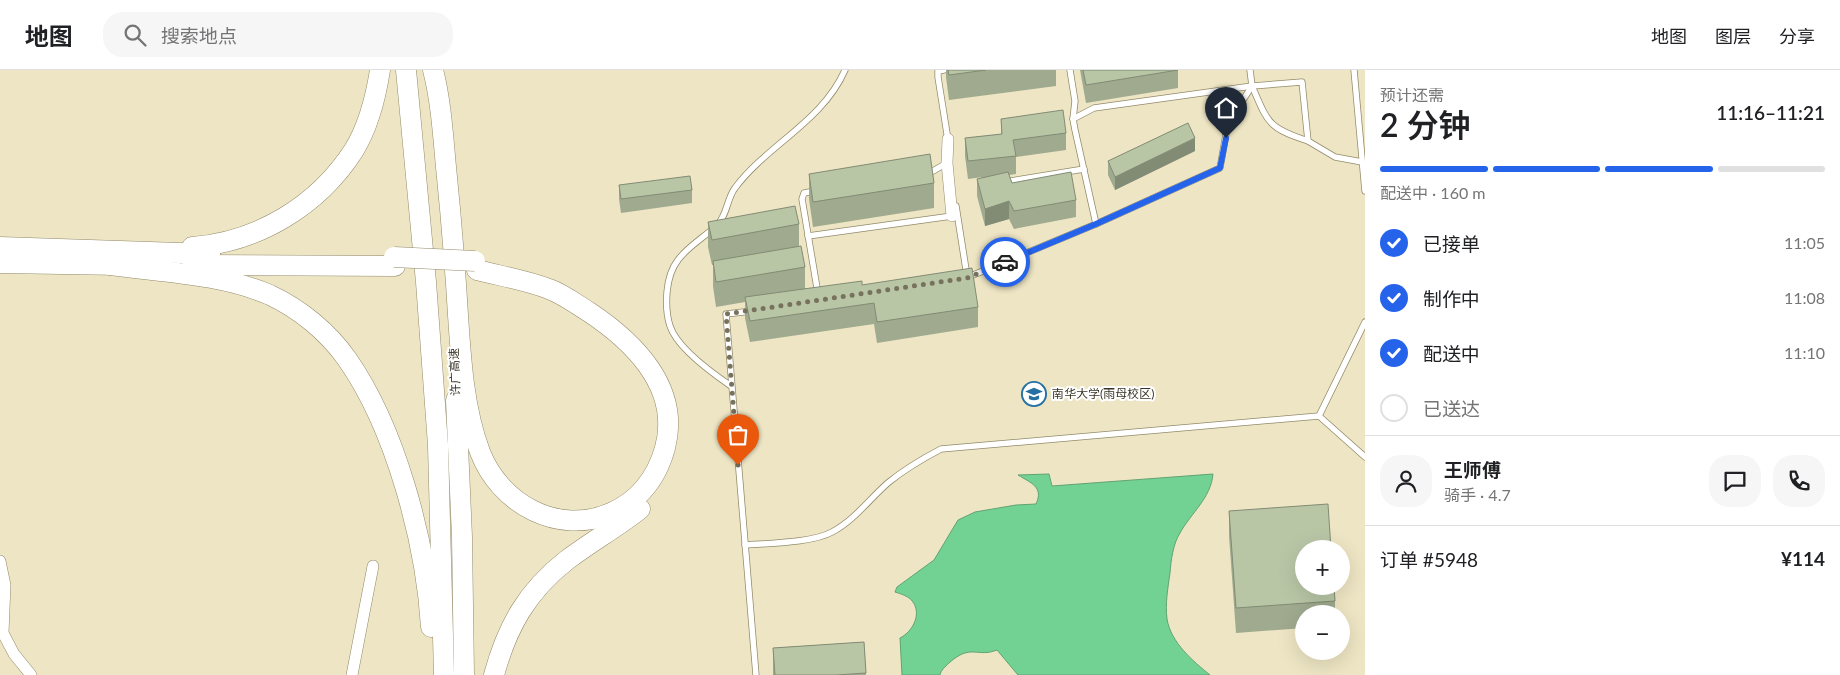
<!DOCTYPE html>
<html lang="zh">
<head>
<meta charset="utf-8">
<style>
  body { margin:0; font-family:Lato,"Noto Sans SC",sans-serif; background:#f6f6f6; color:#202124; height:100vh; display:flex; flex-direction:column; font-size:19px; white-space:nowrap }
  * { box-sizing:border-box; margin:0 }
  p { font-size:16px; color:#757577 }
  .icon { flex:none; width:28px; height:28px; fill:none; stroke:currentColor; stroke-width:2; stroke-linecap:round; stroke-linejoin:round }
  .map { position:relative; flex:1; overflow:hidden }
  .side { display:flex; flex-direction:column; background:#fff; width:475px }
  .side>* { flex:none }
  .fabs { position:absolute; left:1295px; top:470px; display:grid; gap:10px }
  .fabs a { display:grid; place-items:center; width:55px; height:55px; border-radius:50%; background:#fff; box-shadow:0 5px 20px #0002; font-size:25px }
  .pin { position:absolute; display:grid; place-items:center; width:42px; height:42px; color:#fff; margin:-51px -21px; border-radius:50% 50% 50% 0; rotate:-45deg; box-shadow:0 0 5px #0007 }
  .pin .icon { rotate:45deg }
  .courier { position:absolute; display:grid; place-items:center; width:50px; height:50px; margin:-25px; border:4px solid #2563eb; border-radius:50%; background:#fff; color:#222; box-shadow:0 1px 6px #0007 }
  .overview em { font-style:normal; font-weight:600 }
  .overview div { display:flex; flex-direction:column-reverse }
  .overview { display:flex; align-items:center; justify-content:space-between; height:85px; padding:0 15px }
  h1 { font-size:32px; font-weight:600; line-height:38px }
  .bar { display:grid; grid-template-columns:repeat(4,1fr); gap:8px 5px; align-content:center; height:60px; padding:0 15px }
  .bar i { height:6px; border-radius:4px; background:#e0e0e0 }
  .bar .active { background:#2563eb }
  .bar p { grid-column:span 4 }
  .line { display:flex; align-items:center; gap:12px; padding:0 15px; border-top:1px solid #e0e0e0 }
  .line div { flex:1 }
  .round { display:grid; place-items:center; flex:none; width:52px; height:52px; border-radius:20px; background:#f6f6f6 }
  ol { padding:0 15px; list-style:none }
  li { display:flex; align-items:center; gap:15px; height:55px }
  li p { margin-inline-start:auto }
  li .icon { padding:5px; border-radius:50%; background:#2563eb; color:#fff; stroke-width:4 }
  li:last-child { color:#757577 }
  li i { width:28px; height:28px; border:2px solid #e0e0e0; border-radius:50% }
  header { display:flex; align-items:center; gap:30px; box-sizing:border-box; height:70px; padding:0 25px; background:#fff; border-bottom:1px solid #e0e0e0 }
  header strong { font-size:24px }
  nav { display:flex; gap:28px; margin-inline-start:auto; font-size:18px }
  .search { width:350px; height:45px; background:#f6f6f6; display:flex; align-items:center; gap:12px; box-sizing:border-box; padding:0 18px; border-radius:20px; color:#757577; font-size:19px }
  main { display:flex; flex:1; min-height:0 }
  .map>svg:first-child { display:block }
  .water { fill:#72d294; stroke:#61a373 }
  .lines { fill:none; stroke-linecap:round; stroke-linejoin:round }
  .lane-casing { stroke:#928a6a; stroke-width:7 }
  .street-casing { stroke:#928a6a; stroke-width:12 }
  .highway-casing { stroke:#928a6a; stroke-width:21 }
  .lane { stroke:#fff; stroke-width:5.5 }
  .street { stroke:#fff; stroke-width:11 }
  .highway { stroke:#fff; stroke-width:20 }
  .highway-bridge-casing { stroke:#928a6a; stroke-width:21; stroke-linecap:butt }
  .highway-bridge { stroke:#fff; stroke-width:20 }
  .wall { fill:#9faa8f }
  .shaded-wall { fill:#828b74 }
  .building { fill:#b9c6a6; stroke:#828b74 }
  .done { stroke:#77725e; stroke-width:5; stroke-dasharray:0 9 }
  .route { stroke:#2563eb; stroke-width:6 }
  .labels { text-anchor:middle; stroke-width:4; stroke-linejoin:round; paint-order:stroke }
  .street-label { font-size:12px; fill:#383427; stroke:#fff }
  .poi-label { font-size:12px; fill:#383427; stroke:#fff; text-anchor:start }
</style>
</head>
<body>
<header>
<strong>地图</strong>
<div class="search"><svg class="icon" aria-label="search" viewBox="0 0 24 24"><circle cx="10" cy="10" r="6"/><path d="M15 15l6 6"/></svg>搜索地点</div>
<nav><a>地图</a><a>图层</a><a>分享</a></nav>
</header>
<main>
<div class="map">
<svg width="1365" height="605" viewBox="0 0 1365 605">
  <rect width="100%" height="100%" fill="#ede5c3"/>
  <!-- water -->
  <path class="water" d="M1049,404L1052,416L1213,404C1211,428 1191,443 1180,463C1173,474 1171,490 1170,503C1168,517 1165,534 1167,549C1171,573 1193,591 1210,605H1018L997,580C977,588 971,573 949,593C945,597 941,600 940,605H902L900,568C912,562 922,545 913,532C909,526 901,524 895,522L897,517L934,490L958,450L975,442L1016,435L1036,434C1044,417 1031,413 1018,405Z"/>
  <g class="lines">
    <defs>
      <g id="lane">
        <path d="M944,0L938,1V7L948,70"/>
        <path d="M1070,0L1075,31L1073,49L1075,60L1096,154"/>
        <path d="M1354,0L1365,121"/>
        <path d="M1252,16C1268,53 1268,58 1308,71"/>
        <path d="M1073,49L1094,38L1252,16L1302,12L1308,71L1335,87L1362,92"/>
        <path d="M925,103L933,101L947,93"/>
        <path d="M1004,112L1084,99"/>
        <path d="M815,121L804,123L802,129L818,224"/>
        <path d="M956,136L967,206"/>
        <path d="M808,166L952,146"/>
        <path d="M966,208L1096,154L1220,98L1228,53L1252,16L1250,0"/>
        <path d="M752,241L726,244L756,605"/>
        <path d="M1365,252L1319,346L1365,387"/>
        <path d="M731,316C712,303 677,278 670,256C666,244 666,234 667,222C668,211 671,199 678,190C688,176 705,167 717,155C727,146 727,128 735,118C767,75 823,51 845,0"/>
        <path d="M745,475C769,473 812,473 832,462C855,450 870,428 889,412C905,399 922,389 941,379L1319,346"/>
      </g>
      <g id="street">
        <path d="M948,69L947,93L952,146"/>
        <path d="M0,491L5,515L3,563L14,584L31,605"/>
        <path d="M352,605L373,496"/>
      </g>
      <g id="highway">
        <path d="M406,0L426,212L438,375L444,605"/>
        <path d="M433,0C441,31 443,65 446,97C451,146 455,195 458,245C461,291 464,339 480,382C500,434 558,466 611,443C640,430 657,407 665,378C681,318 634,272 589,242C576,234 563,224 549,219C526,210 500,206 477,200"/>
        <path d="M0,177L210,184"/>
        <path d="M192,177C258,172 318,136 354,80C368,57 376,26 380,0"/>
        <path d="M0,193L123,195"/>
        <path d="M110,195C162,202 222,204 270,225C300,239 328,262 347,289C396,359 426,473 431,557"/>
        <path d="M192,195L395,196"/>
        <path d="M456,330L462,467L464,605"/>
        <path d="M494,605C507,557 527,521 567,490C591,472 617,457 640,439"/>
      </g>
    </defs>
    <!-- lane casing -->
    <use href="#lane" class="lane-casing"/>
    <!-- street casing -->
    <use href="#street" class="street-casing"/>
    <!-- highway casing -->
    <use href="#highway" class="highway-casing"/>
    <!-- lane -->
    <use href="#lane" class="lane"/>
    <!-- street -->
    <use href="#street" class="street"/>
    <!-- highway -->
    <use href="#highway" class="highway"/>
    <defs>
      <path id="highway-bridge" d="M394,187L475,191"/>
    </defs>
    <!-- highway-bridge casing -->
    <use href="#highway-bridge" class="highway-bridge-casing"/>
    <!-- highway-bridge -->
    <use href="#highway-bridge" class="highway-bridge"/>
  </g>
  <!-- wall -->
  <g class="wall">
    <path d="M946,0H1056V16L949,30L946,7Z"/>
    <path d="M1080,0H1178V18L1086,33Z"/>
    <path d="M1001,49L1066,63V80L1016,87V104L1009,105L1012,113L1076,130V147L1014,159L1009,149L985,156L977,126V109L983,107L968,109L965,86V68L1001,64Z"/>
    <path d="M1195,81L1115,120L1108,105V91Z"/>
    <path d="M809,104L934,113V138L813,157L809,129Z"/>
    <path d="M619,115L692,120V133L621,143L619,129Z"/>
    <path d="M708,152L799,154V177L805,197V219L862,215L978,237V257L877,273L874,254L750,272L745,248V232L716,237L713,216V195H712L708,177Z"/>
    <path d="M1229,441L1335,531V544H1304V558L1236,563L1229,466Z"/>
    <path d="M864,572L866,605H773V578Z"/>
  </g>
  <!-- shaded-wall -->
  <g class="shaded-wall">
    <path d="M1195,68V81L1115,120V107Z"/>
    <path d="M1009,131V149L985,156V139Z"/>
  </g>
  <!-- building -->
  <g class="building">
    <path d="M948,0H986L949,5Z"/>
    <path d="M1083,0H1178L1086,15Z"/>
    <path d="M1063,40L1066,63L1013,70L1016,86L968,91L965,68L1002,64L1001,49Z"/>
    <path d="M1188,53L1195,68L1115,107L1108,91Z"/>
    <path d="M930,84L934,113L813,132L809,104Z"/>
    <path d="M1008,102L1012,113L1071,102L1076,130L1014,141L1009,131L985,139L977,109Z"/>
    <path d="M690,106L692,120L621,129L619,115Z"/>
    <path d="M795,136L799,154L712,170L708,152Z"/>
    <path d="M801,176L805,197L716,212L713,191Z"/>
    <path d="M972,198L978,237L877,252L874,233L750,251L745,227L862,211V215Z"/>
    <path d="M1328,434L1331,479H1304V516H1334L1335,531L1236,538L1229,441Z"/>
    <path d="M864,572L866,603L836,605H775L773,578Z"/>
  </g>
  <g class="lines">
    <!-- done -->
    <path class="done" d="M738,395L726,244L967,208L1005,192"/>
    <!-- route -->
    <path class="route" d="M1005,192L1096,154L1220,98L1226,68"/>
  </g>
  <!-- icons -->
  <defs>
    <symbol id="university-ring" viewBox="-11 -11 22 22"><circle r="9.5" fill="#fff" stroke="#2370a3" stroke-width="1.5"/><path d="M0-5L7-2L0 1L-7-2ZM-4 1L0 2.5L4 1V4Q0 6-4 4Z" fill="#2370a3"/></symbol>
  </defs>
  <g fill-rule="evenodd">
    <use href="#university-ring" x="1020" y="310" width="28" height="28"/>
  </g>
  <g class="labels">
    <!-- street labels -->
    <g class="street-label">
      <text transform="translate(455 302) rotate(-92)" y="4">许广高速</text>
    </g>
    <!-- poi labels -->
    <g class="poi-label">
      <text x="1052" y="328">南华大学(雨母校区)</text>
    </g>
  </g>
</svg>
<div class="fabs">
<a>+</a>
<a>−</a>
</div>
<div class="pin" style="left:738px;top:395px;background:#ea580c"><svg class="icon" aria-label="bag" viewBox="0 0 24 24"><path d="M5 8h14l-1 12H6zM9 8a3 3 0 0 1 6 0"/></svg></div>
<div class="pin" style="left:1226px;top:68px;background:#1f2937"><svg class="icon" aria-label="home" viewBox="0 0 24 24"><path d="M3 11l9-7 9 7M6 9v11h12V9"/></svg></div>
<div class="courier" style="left:1005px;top:192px"><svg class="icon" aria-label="car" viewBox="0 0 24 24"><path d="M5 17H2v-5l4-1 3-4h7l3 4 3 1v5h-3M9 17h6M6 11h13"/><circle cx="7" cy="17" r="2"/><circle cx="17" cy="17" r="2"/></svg></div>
</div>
<section class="side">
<div class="overview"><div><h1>2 分钟</h1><p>预计还需</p></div><em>11:16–11:21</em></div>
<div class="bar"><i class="active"></i><i class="active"></i><i class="active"></i><i></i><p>配送中 · 160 m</p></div>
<ol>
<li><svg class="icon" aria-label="check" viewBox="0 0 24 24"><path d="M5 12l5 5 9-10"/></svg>已接单<p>11:05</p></li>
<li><svg class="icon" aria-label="check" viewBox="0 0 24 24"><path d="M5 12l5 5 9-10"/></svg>制作中<p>11:08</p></li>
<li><svg class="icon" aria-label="check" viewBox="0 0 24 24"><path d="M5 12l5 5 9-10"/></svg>配送中<p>11:10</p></li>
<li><i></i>已送达</li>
</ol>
<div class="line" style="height:90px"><a class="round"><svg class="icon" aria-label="person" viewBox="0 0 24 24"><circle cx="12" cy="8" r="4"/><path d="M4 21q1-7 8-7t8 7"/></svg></a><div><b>王师傅</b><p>骑手 · 4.7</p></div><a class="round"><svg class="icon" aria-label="chat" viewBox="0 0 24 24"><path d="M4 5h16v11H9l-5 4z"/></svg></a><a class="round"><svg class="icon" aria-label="phone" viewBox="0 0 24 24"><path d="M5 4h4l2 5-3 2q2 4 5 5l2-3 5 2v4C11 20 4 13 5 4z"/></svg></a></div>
<div class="line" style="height:65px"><div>订单 #5948</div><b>¥114</b></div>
</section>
</main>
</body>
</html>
